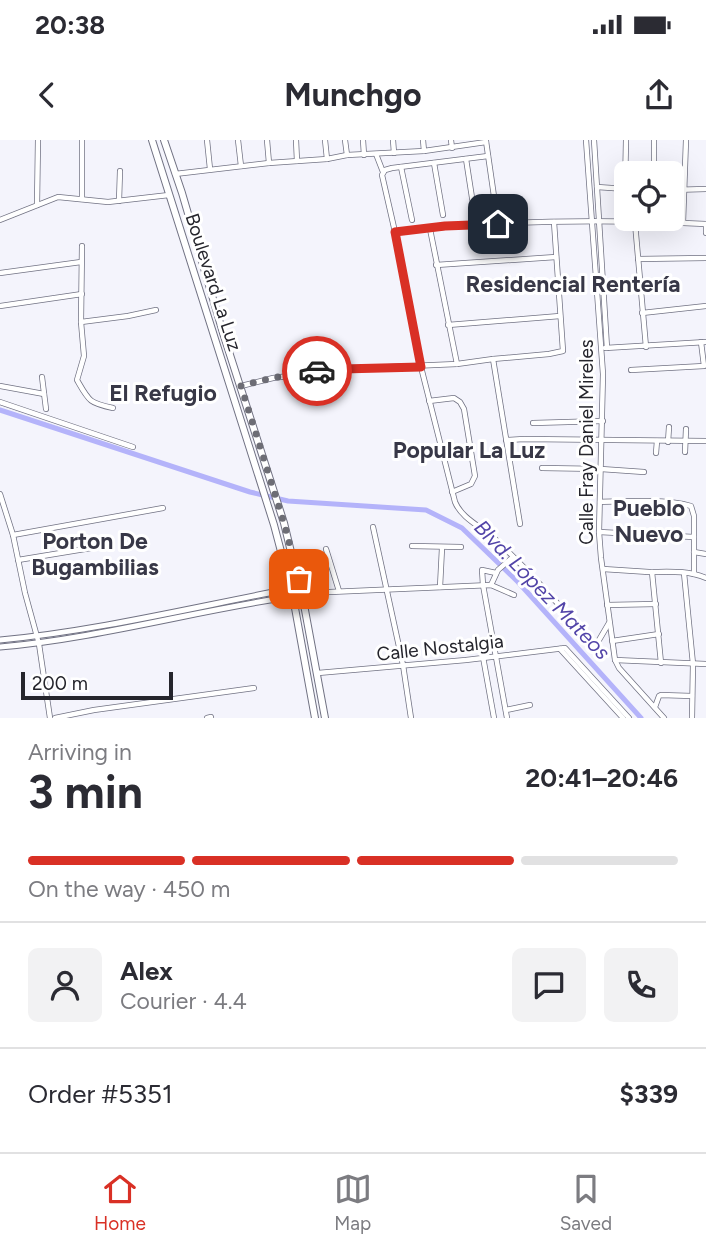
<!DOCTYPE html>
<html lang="en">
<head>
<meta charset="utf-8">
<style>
  body { margin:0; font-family:Figtree,sans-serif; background:#f2f2f3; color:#2b2b33; height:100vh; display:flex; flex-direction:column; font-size:26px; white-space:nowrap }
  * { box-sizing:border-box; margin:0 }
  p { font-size:23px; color:#7c7c81 }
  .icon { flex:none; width:38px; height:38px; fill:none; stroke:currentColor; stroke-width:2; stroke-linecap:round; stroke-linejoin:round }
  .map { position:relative; height:578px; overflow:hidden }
  .sheet { display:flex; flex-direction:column; background:#fff; flex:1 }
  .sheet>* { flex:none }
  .controls { position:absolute; left:614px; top:21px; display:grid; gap:14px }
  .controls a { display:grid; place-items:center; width:70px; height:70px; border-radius:10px; background:#fff; box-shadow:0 7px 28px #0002; font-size:35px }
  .scale { position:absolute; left:21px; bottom:18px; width:152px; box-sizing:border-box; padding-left:7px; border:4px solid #25252c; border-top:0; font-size:19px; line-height:24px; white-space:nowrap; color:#25252c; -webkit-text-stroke:5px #fff; paint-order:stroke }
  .pin { position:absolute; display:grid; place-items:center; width:60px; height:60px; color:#fff; margin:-30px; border-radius:14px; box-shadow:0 4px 10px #0006 }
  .courier { position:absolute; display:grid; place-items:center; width:70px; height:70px; margin:-35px; border:5px solid #d93025; border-radius:50%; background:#fff; color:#222; box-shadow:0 2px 9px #0007 }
  .overview em { font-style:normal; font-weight:700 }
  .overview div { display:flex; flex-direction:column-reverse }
  .overview { display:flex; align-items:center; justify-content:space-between; height:119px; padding:0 28px }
  h1 { font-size:46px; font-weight:700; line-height:52px }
  .bar { display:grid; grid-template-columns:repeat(4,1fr); gap:10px 7px; align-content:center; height:84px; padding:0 28px }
  .bar i { height:9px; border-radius:5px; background:#e1e1e2 }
  .bar .current { background:#d93025 }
  .bar p { grid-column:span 4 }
  .line { display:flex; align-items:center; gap:18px; padding:0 28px; border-top:2px solid #e1e1e2 }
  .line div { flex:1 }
  .round { display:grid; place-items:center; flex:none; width:74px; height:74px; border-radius:10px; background:#f2f2f3 }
  .status { display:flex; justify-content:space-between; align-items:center; height:49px; padding:0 35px; background:#fff; direction:ltr }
  .status svg { height:19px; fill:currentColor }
  header { display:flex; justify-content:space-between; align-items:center; height:91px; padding:0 28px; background:#fff; font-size:32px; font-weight:700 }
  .dock { display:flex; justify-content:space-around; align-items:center; height:98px; border-top:2px solid #e1e1e2; background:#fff; font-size:19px; color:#7c7c81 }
  .dock a { display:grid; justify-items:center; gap:4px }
  .dock .current { color:#d93025 }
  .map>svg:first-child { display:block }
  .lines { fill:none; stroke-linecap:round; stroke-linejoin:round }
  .canal { stroke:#b4b3fa; stroke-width:5 }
  .minor-casing { stroke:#717283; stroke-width:6 }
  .tertiary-casing { stroke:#717283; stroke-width:7 }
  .secondary-casing { stroke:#717283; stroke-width:8 }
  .minor { stroke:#fff; stroke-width:4.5 }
  .tertiary { stroke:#fff; stroke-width:5 }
  .secondary { stroke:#fff; stroke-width:6 }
  .done { stroke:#6d6d75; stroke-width:7; stroke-dasharray:0 12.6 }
  .route { stroke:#d93025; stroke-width:9 }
  .labels { text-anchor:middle; stroke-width:6; stroke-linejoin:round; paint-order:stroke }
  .street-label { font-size:19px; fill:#25252c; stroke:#fff }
  .water-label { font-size:21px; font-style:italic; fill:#5244a8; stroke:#fff }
  .quarter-label { font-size:23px; font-weight:bold; fill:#383847; stroke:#fff }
</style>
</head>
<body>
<div class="status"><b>20:38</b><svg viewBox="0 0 49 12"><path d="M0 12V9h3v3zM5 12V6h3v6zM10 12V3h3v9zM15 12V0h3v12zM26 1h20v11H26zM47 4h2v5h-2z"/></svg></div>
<header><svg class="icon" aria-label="back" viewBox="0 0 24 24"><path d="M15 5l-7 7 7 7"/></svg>Munchgo<svg class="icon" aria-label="share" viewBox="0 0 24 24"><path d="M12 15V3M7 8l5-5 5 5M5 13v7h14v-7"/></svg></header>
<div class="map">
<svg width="706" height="578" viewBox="0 0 706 578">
  <rect width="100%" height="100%" fill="#f4f4fc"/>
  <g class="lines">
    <!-- canal -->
    <path class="canal" d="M0,270L250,352L288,361L426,370L462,388L518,442L641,578"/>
    <defs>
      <g id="minor">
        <path d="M207,0L210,29"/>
        <path d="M238,0L241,26"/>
        <path d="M267,0L269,23"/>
        <path d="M296,0L297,21"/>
        <path d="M325,0L327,19"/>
        <path d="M345,0L347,15"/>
        <path d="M363,0L364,15"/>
        <path d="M393,0L394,13"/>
        <path d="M423,0L424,11"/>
        <path d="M451,0L452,8"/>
        <path d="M586,0L603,234L599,392L601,418L615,520L619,528L664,578"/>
        <path d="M594,0L607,208"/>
        <path d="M486,1L498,84"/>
        <path d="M376,14L383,32"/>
        <path d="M488,16L392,28L385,30L382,35L395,92L421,227L455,362C462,379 482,387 495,399C529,431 561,466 591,502H597L599,500L609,483"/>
        <path d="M466,19L475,77"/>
        <path d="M434,23L443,75"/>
        <path d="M401,27L412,80"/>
        <path d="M654,33V0"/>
        <path d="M175,34L269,23L327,19L347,15L424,11L486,2"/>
        <path d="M597,47L626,49"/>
        <path d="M625,49L626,0"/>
        <path d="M672,50L706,49"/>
        <path d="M82,59V0"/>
        <path d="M119,61L120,31"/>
        <path d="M37,65L38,0"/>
        <path d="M0,80L58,57L108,62L169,55"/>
        <path d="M635,83L646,207"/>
        <path d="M683,83L686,0"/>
        <path d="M706,84V93"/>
        <path d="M430,89L457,224"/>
        <path d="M395,92C498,80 603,79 706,84"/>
        <path d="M82,106L81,182L84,216L77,240C89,261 89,263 113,268"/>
        <path d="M638,119L706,118"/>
        <path d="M436,125L556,117"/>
        <path d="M0,133L81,122"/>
        <path d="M0,166L82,154"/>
        <path d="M642,173L706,166"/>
        <path d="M81,182L128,176L156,170"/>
        <path d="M448,185L560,176"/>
        <path d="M605,208L706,202"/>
        <path d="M493,219L520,384"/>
        <path d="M631,230L704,226L701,202"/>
        <path d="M42,237L46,269"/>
        <path d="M0,246L44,254"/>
        <path d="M241,246L273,238L342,229L457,224L493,219L549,214L563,211L554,82"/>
        <path d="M429,261L454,258L460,262L464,269L475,336L471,344L452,352"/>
        <path d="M0,262L133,307"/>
        <path d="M533,283L603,281"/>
        <path d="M506,300L524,299L706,301"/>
        <path d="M668,302L669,287"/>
        <path d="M685,312L686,289"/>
        <path d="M656,313L657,301"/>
        <path d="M542,328L601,329L644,332"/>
        <path d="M0,354L13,395L25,453L39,504L50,578"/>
        <path d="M600,362C626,361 668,359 691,366L694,376V434"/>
        <path d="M373,387L403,525L411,578"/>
        <path d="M599,392L694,397"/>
        <path d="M13,395L163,368"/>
        <path d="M412,406L461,407"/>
        <path d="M326,409L339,451"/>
        <path d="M694,412L706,414"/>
        <path d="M18,420L91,408"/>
        <path d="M603,429C618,430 634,431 649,432C668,432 687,430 706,438"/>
        <path d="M652,432L661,523"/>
        <path d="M496,433L482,430L483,445L507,578"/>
        <path d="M684,433L693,524L692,578"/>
        <path d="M491,445L498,430L513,417"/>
        <path d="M440,447L442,408"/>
        <path d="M301,451L307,453L491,445L514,455"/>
        <path d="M607,465L656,464"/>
        <path d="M612,501L659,494"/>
        <path d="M560,509L623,578"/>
        <path d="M483,517L494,578"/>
        <path d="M615,520L706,524"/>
        <path d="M318,533L466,520L565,508L629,578"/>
        <path d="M655,567L659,556L661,555L692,556"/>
        <path d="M506,570L530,565"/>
        <path d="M55,578L94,570L254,548"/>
        <path d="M207,578L211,577"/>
      </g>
      <g id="tertiary">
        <path d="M0,500C95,491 190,468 284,450L301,451"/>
        <path d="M0,507C102,498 201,469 302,455"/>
      </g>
      <g id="secondary">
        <path d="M152,0L274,385L293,457L315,578"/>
        <path d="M164,0L182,53L223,193L284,383L305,470L325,578"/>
      </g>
    </defs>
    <!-- minor casing -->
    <use href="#minor" class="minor-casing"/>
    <!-- tertiary casing -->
    <use href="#tertiary" class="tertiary-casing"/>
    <!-- secondary casing -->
    <use href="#secondary" class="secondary-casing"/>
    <!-- minor -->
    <use href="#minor" class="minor"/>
    <!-- tertiary -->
    <use href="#tertiary" class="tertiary"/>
    <!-- secondary -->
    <use href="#secondary" class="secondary"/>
  </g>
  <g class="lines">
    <!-- done -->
    <path class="done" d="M299,439L284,383L241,246L272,238L317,231"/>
    <!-- route -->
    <path class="route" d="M317,231L342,229L421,227L395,92L445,86L498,84"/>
  </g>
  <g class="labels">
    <!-- street labels -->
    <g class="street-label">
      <text transform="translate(214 142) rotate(72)" y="7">Boulevard La Luz</text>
      <text transform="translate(586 302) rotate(-90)" y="7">Calle Fray Daniel Mireles</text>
      <text transform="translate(440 507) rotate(-6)" y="7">Calle Nostalgia</text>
    </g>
    <!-- water labels -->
    <g class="water-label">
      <text transform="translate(542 450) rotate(46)" y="7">Blvd. López Mateos</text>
    </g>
    <!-- quarter labels -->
    <g class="quarter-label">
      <text x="573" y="152">Residencial Rentería</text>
      <text x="163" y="261">El Refugio</text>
      <text x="469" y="318">Popular La Luz</text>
      <text x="649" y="376">Pueblo<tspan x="649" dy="26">Nuevo</tspan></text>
      <text x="95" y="409">Porton De<tspan x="95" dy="26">Bugambilias</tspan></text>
    </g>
  </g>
</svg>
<div class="controls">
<a><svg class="icon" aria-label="locate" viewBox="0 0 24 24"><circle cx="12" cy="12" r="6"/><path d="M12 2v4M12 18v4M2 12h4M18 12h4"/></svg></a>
</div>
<div class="scale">200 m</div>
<div class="pin" style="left:299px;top:439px;background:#ea580c"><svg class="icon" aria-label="bag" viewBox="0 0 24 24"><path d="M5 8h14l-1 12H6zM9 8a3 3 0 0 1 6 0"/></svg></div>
<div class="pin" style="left:498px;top:84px;background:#1f2937"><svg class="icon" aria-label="home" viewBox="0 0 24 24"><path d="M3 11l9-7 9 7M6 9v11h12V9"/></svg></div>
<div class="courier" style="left:317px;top:231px"><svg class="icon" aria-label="car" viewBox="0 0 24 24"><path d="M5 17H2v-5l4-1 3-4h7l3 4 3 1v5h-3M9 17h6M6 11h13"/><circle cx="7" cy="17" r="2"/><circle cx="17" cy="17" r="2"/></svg></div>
</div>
<section class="sheet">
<div class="overview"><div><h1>3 min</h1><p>Arriving in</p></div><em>20:41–20:46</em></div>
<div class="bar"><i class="current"></i><i class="current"></i><i class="current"></i><i></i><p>On the way · 450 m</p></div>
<div class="line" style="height:126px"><a class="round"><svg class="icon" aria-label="person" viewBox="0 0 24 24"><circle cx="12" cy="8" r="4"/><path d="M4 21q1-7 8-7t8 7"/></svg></a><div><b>Alex</b><p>Courier · 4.4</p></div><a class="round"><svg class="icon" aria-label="chat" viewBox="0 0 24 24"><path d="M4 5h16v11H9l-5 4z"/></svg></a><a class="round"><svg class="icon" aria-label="phone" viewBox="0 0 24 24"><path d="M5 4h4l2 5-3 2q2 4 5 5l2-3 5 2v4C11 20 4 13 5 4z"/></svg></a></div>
<div class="line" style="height:91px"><div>Order #5351</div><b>$339</b></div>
</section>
<nav class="dock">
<a class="current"><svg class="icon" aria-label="home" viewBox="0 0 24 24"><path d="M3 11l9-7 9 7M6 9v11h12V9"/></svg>Home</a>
<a><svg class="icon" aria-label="map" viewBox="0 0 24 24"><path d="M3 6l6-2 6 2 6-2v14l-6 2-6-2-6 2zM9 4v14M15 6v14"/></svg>Map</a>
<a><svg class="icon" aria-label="saved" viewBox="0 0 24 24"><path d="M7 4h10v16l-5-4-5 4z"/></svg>Saved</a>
</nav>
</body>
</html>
